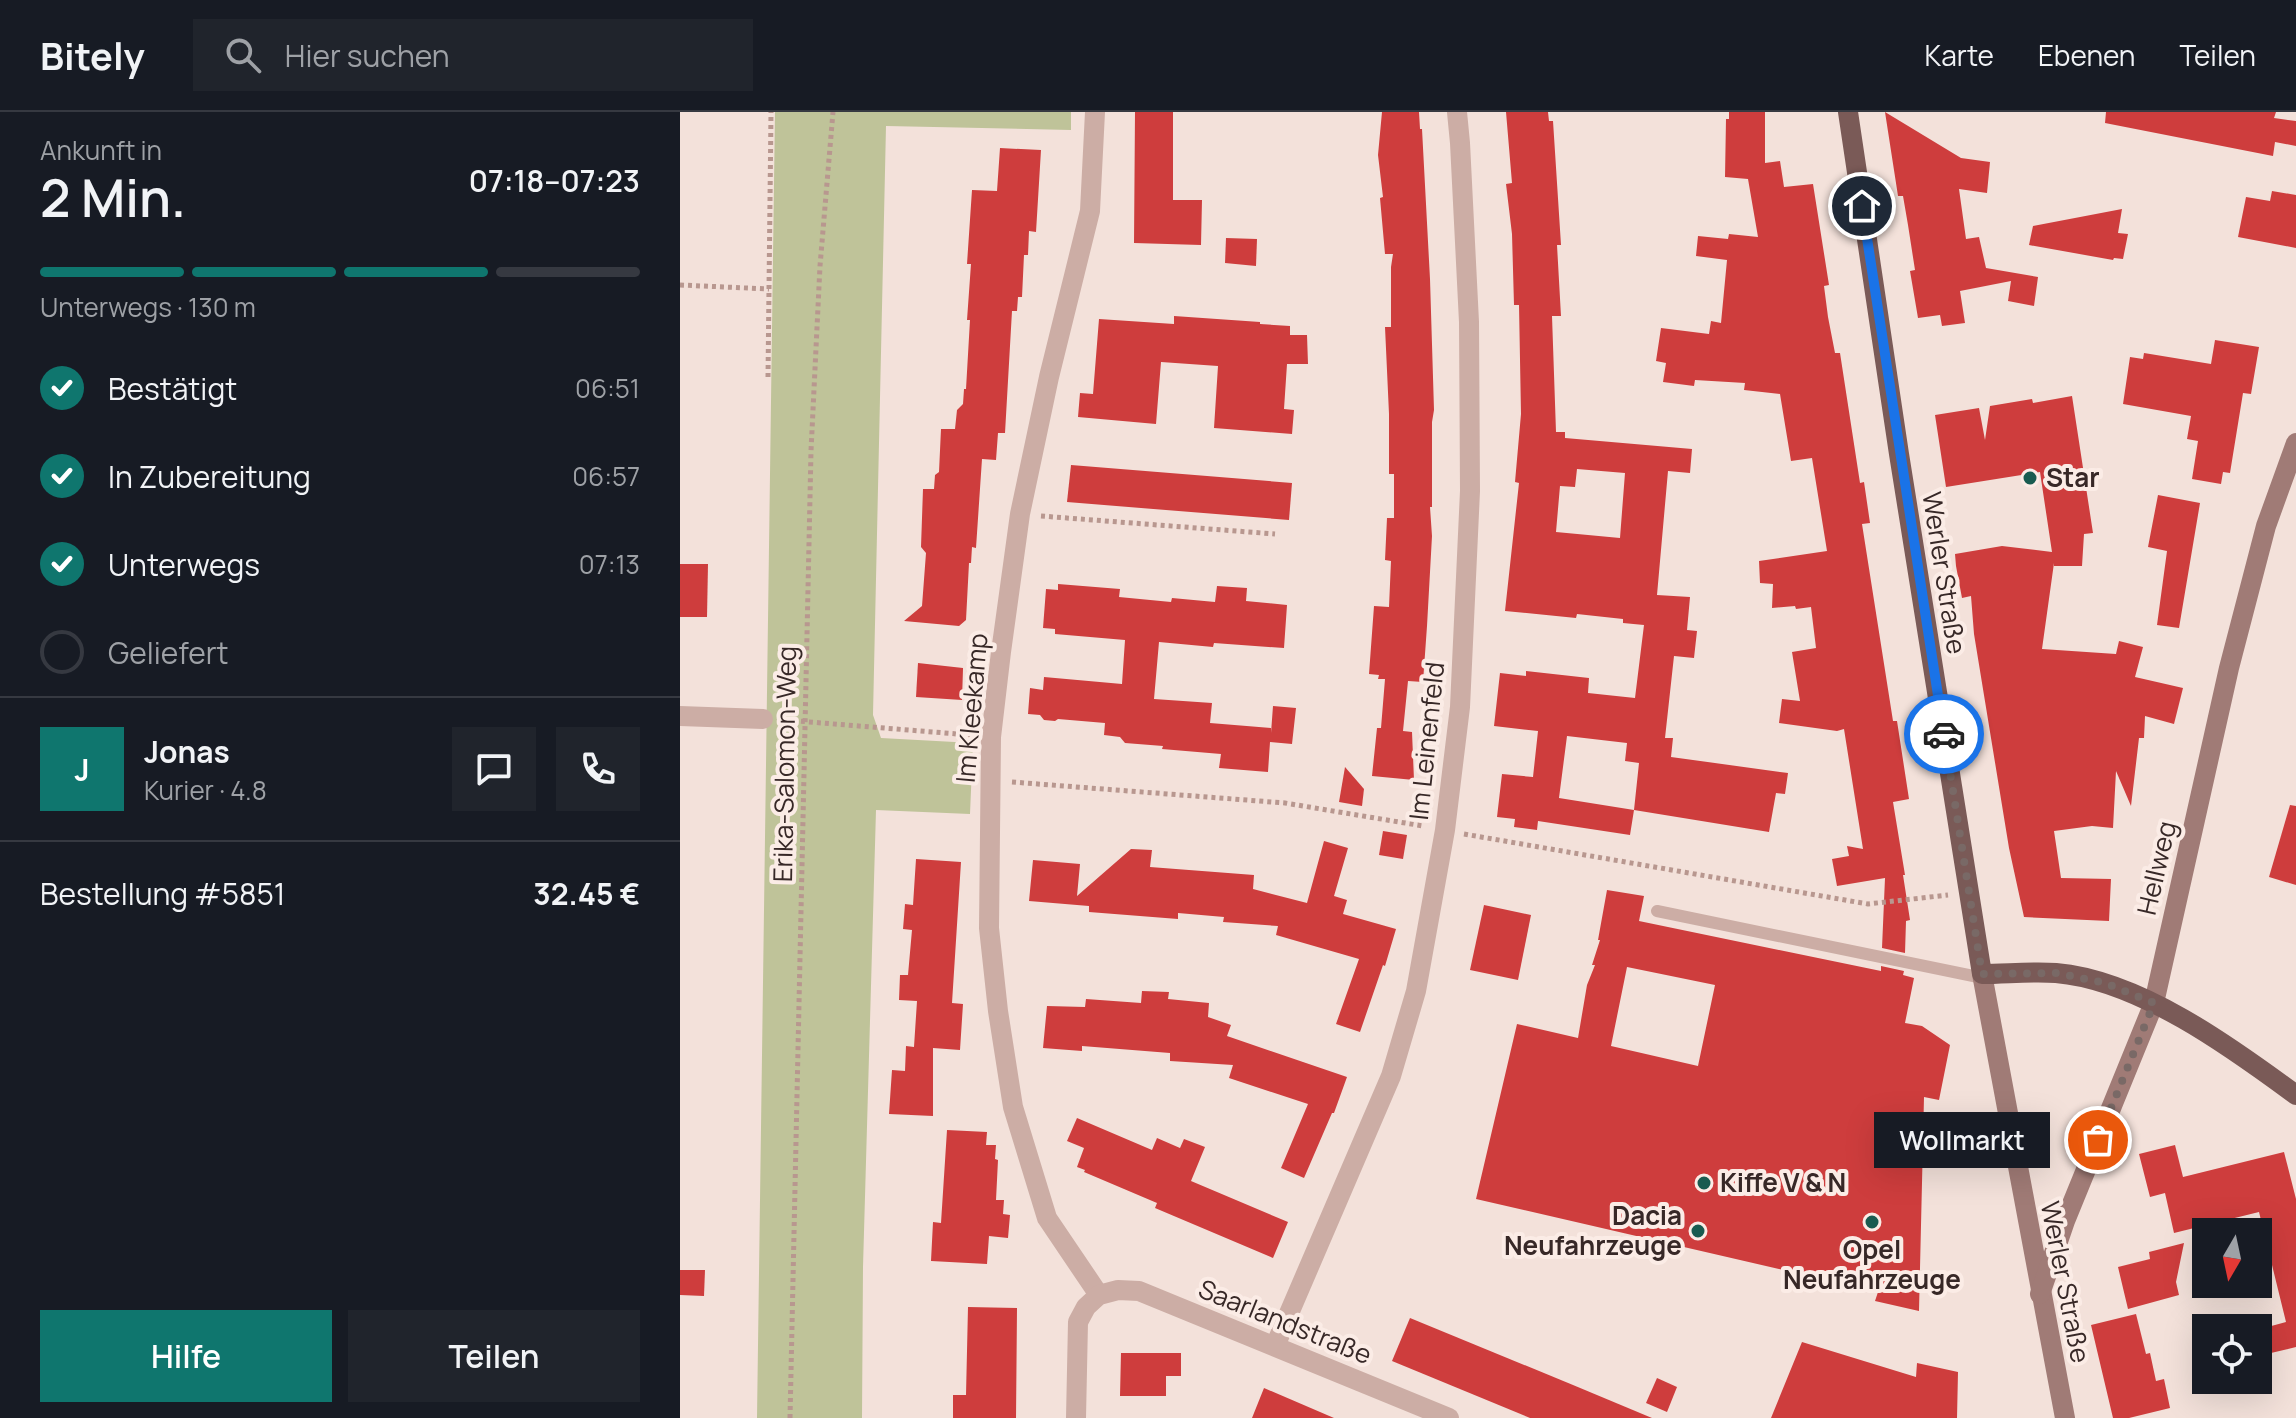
<!DOCTYPE html>
<html lang="de">
<head>
<meta charset="utf-8">
<style>
  body { margin:0; font-family:Manrope,sans-serif; background:#20242c; color:#f1f3f6; height:100vh; display:flex; flex-direction:column; font-size:30px; white-space:nowrap }
  * { box-sizing:border-box; margin:0 }
  p { font-size:26px; color:#9ea1a6 }
  .icon { flex:none; width:44px; height:44px; fill:none; stroke:currentColor; stroke-width:2; stroke-linecap:round; stroke-linejoin:round }
  .map { position:relative; flex:1; overflow:hidden }
  .details { display:flex; flex-direction:column; background:#171b24; width:680px }
  .details>* { flex:none }
  .needle { width:52px; rotate:189deg }
  .tools { position:absolute; left:1512px; top:1106px; display:grid; gap:16px }
  .tools a { display:grid; place-items:center; width:80px; height:80px; border-radius:0px; background:#171b24; box-shadow:0 8px 32px #0002; font-size:40px }
  .pin { position:absolute; display:grid; place-items:center; width:68px; height:68px; color:#fff; margin:-34px; border:4px solid #fff; border-radius:50%; box-shadow:0 2px 8px #0007 }
  .courier { position:absolute; display:grid; place-items:center; width:80px; height:80px; margin:-40px; border:6px solid #1a73e8; border-radius:50%; background:#fff; color:#222; box-shadow:0 2px 10px #0007 }
  .bubble { position:absolute; height:56px; border-radius:0px; background:#171b24; box-shadow:0 8px 32px #0002; font-size:26px; font-weight:600; line-height:56px; text-align:center }
  .overview em { font-style:normal; font-weight:600 }
  .overview div { display:flex; flex-direction:column-reverse }
  .overview { display:flex; align-items:center; justify-content:space-between; height:136px; padding:0 40px }
  h1 { font-size:52px; font-weight:600; line-height:60px }
  .bar { display:grid; grid-template-columns:repeat(4,1fr); gap:12px 8px; align-content:center; height:96px; padding:0 40px }
  .bar i { height:10px; border-radius:6px; background:#363941 }
  .bar .on { background:#0f766e }
  .bar p { grid-column:span 4 }
  .line { display:flex; align-items:center; gap:20px; padding:0 40px; border-top:2px solid #363941 }
  .line div { flex:1 }
  .round { display:grid; place-items:center; flex:none; width:84px; height:84px; border-radius:0px; background:#20242c }
  ol { padding:0 40px; list-style:none }
  li { display:flex; align-items:center; gap:24px; height:88px }
  li p { margin-inline-start:auto }
  li .icon { padding:8px; border-radius:50%; background:#0f766e; color:#fff; stroke-width:4 }
  li:last-child { color:#9ea1a6 }
  li i { width:44px; height:44px; border:4px solid #363941; border-radius:50% }
  .button { display:flex; gap:16px; margin-top:auto; padding:16px 40px }
  .button a { flex:1; height:92px; border-radius:0px; background:#0f766e; color:#fff; font-size:32px; font-weight:600; line-height:92px; text-align:center }
  .button a+a { background:#20242c; color:#f1f3f6 }
  header { display:flex; align-items:center; gap:48px; box-sizing:border-box; height:112px; padding:0 40px; background:#171b24; border-bottom:2px solid #363941 }
  header strong { font-size:38px }
  nav { display:flex; gap:44px; margin-inline-start:auto; font-size:28px }
  .search { width:560px; height:72px; background:#20242c; display:flex; align-items:center; gap:20px; box-sizing:border-box; padding:0 28px; border-radius:0px; color:#9ea1a6; font-size:30px }
  main { display:flex; flex:1; min-height:0 }
  .map>svg:first-child { display:block }
  .green { fill:#bfc399 }
  .building { fill:#ce3d3d; fill-rule:evenodd }
  .lines { fill:none; stroke-linecap:round; stroke-linejoin:round }
  .path { stroke:#b8978f; stroke-width:5; stroke-dasharray:4 4; stroke-linecap:butt }
  .lane { stroke:#ccada5; stroke-width:12 }
  .street { stroke:#ccada5; stroke-width:20 }
  .secondary { stroke:#a07b76; stroke-width:20 }
  .primary { stroke:#7a5a57; stroke-width:20 }
  .done { stroke:#796966; stroke-width:8; stroke-dasharray:0 14.4 }
  .route { stroke:#1a73e8; stroke-width:10 }
  .poi-dot { fill:#195b50; stroke:#fbece6; stroke-width:3 }
  .labels { text-anchor:middle; stroke-width:8; stroke-linejoin:round; paint-order:stroke }
  .poi-label { font-size:26px; font-weight:bold; fill:#372827; stroke:#fbece6; text-anchor:start }
  .street-label { font-size:26px; fill:#372827; stroke:#fbece6 }
</style>
</head>
<body>
<header>
<strong>Bitely</strong>
<div class="search"><svg class="icon" aria-label="search" viewBox="0 0 24 24"><circle cx="10" cy="10" r="6"/><path d="M15 15l6 6"/></svg>Hier suchen</div>
<nav><a>Karte</a><a>Ebenen</a><a>Teilen</a></nav>
</header>
<main>
<section class="details">
<div class="overview"><div><h1>2 Min.</h1><p>Ankunft in</p></div><em>07:18–07:23</em></div>
<div class="bar"><i class="on"></i><i class="on"></i><i class="on"></i><i></i><p>Unterwegs · 130 m</p></div>
<ol>
<li><svg class="icon" aria-label="check" viewBox="0 0 24 24"><path d="M5 12l5 5 9-10"/></svg>Bestätigt<p>06:51</p></li>
<li><svg class="icon" aria-label="check" viewBox="0 0 24 24"><path d="M5 12l5 5 9-10"/></svg>In Zubereitung<p>06:57</p></li>
<li><svg class="icon" aria-label="check" viewBox="0 0 24 24"><path d="M5 12l5 5 9-10"/></svg>Unterwegs<p>07:13</p></li>
<li><i></i>Geliefert</li>
</ol>
<div class="line" style="height:144px"><b class="round" style="background:#0f766e;color:#fff">J</b><div><b>Jonas</b><p>Kurier · 4.8</p></div><a class="round"><svg class="icon" aria-label="chat" viewBox="0 0 24 24"><path d="M4 5h16v11H9l-5 4z"/></svg></a><a class="round"><svg class="icon" aria-label="phone" viewBox="0 0 24 24"><path d="M5 4h4l2 5-3 2q2 4 5 5l2-3 5 2v4C11 20 4 13 5 4z"/></svg></a></div>
<div class="line" style="height:104px"><div>Bestellung #5851</div><b>32.45 €</b></div>
<div class="button"><a>Hilfe</a><a>Teilen</a></div>
</section>
<div class="map">
<svg width="1616" height="1306" viewBox="0 0 1616 1306">
  <rect width="100%" height="100%" fill="#f3e1da"/>
  <!-- green -->
  <path class="green" d="M95,0H391V18L206,14L193,603L201,626L293,631L290,702L196,698L183,1155L182,1306H77Z"/>
  <!-- building -->
  <g class="building">
    <path d="M455,0H493V88H522L521,133L454,131Z"/>
    <path d="M702,0H739L740,17H742L750,167L754,298L752,310V395H750L752,424L747,514L743,570L728,569L723,619L732,620L734,668L692,664L697,616H701L705,567H698L699,563L689,562L694,494L709,495L711,449L705,448L707,406H714V362H709V302L705,215H711V155L713,142H705L700,86L703,85L698,43Z"/>
    <path d="M826,0H868L869,9H873L881,133H877L881,204H872L876,320H885V326L1012,337L1010,361L988,359L977,483L1010,485L1007,518L1017,519L1014,546L994,544L985,626H993L991,645L1108,661L1105,682L1096,681L1089,720L954,698L950,723L858,709L857,718L834,715L835,707L817,705L822,662L853,665L858,619L814,614L820,561L846,564V559L909,566L908,581L955,586L964,513L943,511V507L897,502L896,506L825,499L839,371L835,370L841,302L839,193H834L832,122L826,72L832,71ZM897,357L945,361L940,426L876,420L880,374L895,375ZM887,624L947,631L945,649L959,651L954,698L879,686Z"/>
    <path d="M1049,0H1085V51L1100,49L1104,75L1133,72L1149,173L1144,174L1148,205L1155,241H1160L1180,371L1184,370L1190,411L1182,412L1213,609H1217L1229,687L1213,690L1225,763H1223L1230,808L1226,809L1225,841L1202,836L1205,766L1157,774L1152,747L1169,744L1167,734L1183,737L1164,617L1157,619L1099,611L1102,587L1120,589L1112,540L1136,536L1131,495L1116,497L1115,494L1092,496L1093,472L1080,471L1079,449L1147,439L1132,346L1111,349L1100,282L1064,278L1065,271L1015,268L1014,274L983,270L986,251L976,249L981,216L1029,222L1031,209L1041,211L1047,148L1016,144L1018,124L1048,127L1049,122L1078,125L1068,67L1045,65L1046,7H1049Z"/>
    <path d="M1205,0L1281,46L1310,50L1307,81L1279,77L1286,127L1299,125L1306,156L1358,165L1354,194L1328,189L1331,169L1280,179L1285,211L1262,214L1260,203L1238,206L1230,159L1235,158L1228,113L1223,84H1218Z"/>
    <path d="M1426,0H1596L1594,6L1616,9V34L1595,30L1593,44L1425,11Z"/>
    <path d="M320,36L361,38L356,120L349,119L348,143H344L342,185H338L337,199H332L325,321H318L316,348L302,347L296,436L292,435L291,451H289L286,508L279,514L224,509L242,494L246,441L241,435L243,377H254L255,363L259,360L261,317H275L277,298L283,292L284,277H286L290,208H287L291,152H287L292,78L317,79Z"/>
    <path d="M1592,79L1616,83V136L1558,125L1566,85L1590,89Z"/>
    <path d="M1442,97L1438,121L1448,122L1443,147L1434,146L1433,148L1349,133L1353,114Z"/>
    <path d="M546,126L577,127L576,154L545,151Z"/>
    <path d="M494,204L580,210V212L610,214V223H627L628,252H607L604,297L614,298L612,322L534,316L538,254L481,250L476,312L398,305L400,281L413,282L419,207L494,212Z"/>
    <path d="M1535,228L1579,235L1571,282L1563,281L1550,361L1543,360L1541,372L1512,367L1518,329L1507,327L1511,304L1443,292L1450,245L1463,247L1464,241L1531,252Z"/>
    <path d="M1392,284L1413,421L1404,422L1402,454H1374V451L1362,537L1436,542L1439,529L1463,535L1455,565L1503,576L1494,612L1465,604L1464,626H1459L1451,694L1436,659L1433,716L1412,714L1374,719L1381,766L1431,767L1429,809L1344,805L1329,736L1294,522L1291,484L1282,486L1276,454L1275,442L1322,434L1372,440L1360,360L1266,375L1255,303L1299,296L1305,328L1310,294L1352,287L1353,291Z"/>
    <path d="M391,353L612,371L609,408L387,390Z"/>
    <path d="M1478,383L1520,391L1499,516L1477,513L1487,439L1468,435Z"/>
    <path d="M0,452H28L27,505H0Z"/>
    <path d="M378,472L440,477L439,485L491,490L492,486L535,490L537,474L567,476L566,489L607,493L604,536L534,531L533,535L479,530L474,587L532,591L530,611L591,616V621L593,594L616,596L612,632L590,630L588,660L539,656L541,642L482,637L483,634L445,631L440,625L424,623L425,611L378,607L375,609L364,608L360,603L348,602L350,576L363,578L364,565L442,572L445,528L375,522V517L363,516L366,477L378,478Z"/>
    <path d="M238,551L283,556L282,588L236,585Z"/>
    <path d="M665,655L684,677L682,694L659,690Z"/>
    <path d="M1610,693L1616,694V773L1589,765Z"/>
    <path d="M703,719L727,723L723,747L699,743Z"/>
    <path d="M644,729L668,736L654,784L667,788L663,802L716,817L705,854L703,853L680,920L656,912L679,847L596,823L598,814L543,810L544,805L498,801V807L409,800V794L349,789L353,748L400,752L397,784L451,737L472,738L470,755L574,763L573,777L627,791Z"/>
    <path d="M236,747L281,750L272,891L283,892L280,938L253,936V1004L209,1002L212,958L225,959L226,934L234,935L237,889L219,888L220,863H228L232,818L223,817L224,805L225,792L233,793Z"/>
    <path d="M927,778L964,784L959,809L1201,859V854L1224,859L1223,863L1234,866L1225,911L1242,914L1270,933L1259,988L1244,985L1239,1199L1195,1189L1198,1180L796,1087L837,912L898,926L907,873L915,853H912L920,828H918ZM947,855L1035,873L1018,954L931,934Z"/>
    <path d="M804,793L851,803L838,868L790,858Z"/>
    <path d="M462,879L489,880L488,887L529,891L528,905L551,913L547,924L667,965L654,1001H652L624,1066L601,1056L628,992L549,966L553,953L490,949V941L402,934V939L363,936L367,894L405,895L406,887L461,891Z"/>
    <path d="M397,1006L472,1038L477,1026L500,1036L504,1027L525,1035L511,1069L608,1110L593,1146L475,1096L477,1091L404,1060L405,1058L397,1055L404,1036L387,1029Z"/>
    <path d="M267,1018L307,1020L306,1033H316L315,1047L318,1048L316,1088H324L323,1102L330,1103L328,1126L309,1124L307,1152L251,1149L253,1110L261,1111Z"/>
    <path d="M1495,1033L1503,1065L1604,1040L1616,1087V1235L1591,1241L1584,1216L1606,1210L1579,1100L1494,1121L1485,1081L1470,1085L1459,1042Z"/>
    <path d="M1504,1131L1496,1170L1499,1183L1448,1197L1438,1155L1470,1147L1469,1140Z"/>
    <path d="M0,1158H25L24,1184L0,1183Z"/>
    <path d="M288,1195L337,1196L336,1306H273V1283H286Z"/>
    <path d="M1456,1202L1466,1242L1470,1241L1476,1269L1484,1267L1490,1296L1449,1306H1433L1411,1213Z"/>
    <path d="M730,1206L893,1273L972,1306H850L712,1249Z"/>
    <path d="M1122,1230L1236,1265L1237,1251L1278,1260L1277,1306H1091Z"/>
    <path d="M441,1241H501V1264H486V1284H440Z"/>
    <path d="M977,1266L997,1275L987,1300L966,1291Z"/>
    <path d="M584,1276L654,1306H572Z"/>
  </g>
  <g class="lines">
    <!-- path -->
    <g class="path">
      <path d="M0,173L89,177"/>
      <path d="M88,265L91,0"/>
      <path d="M361,404L595,422"/>
      <path d="M105,608L290,623"/>
      <path d="M332,670L605,691L743,714"/>
      <path d="M784,722L1188,792L1268,783"/>
      <path d="M110,1306L131,339L140,154L153,0"/>
    </g>
    <!-- lane -->
    <path class="lane" d="M977,799L1303,866"/>
    <!-- street -->
    <g class="street">
      <path d="M415,0L410,99L369,265L340,402L321,540L311,625L309,816L318,899L333,995L367,1106L419,1183"/>
      <path d="M0,604L83,607"/>
      <path d="M595,1234L711,964L736,879L765,718L780,595L790,379L789,210L780,31L777,0"/>
      <path d="M396,1306L398,1210L406,1195L419,1183L438,1178L459,1179L769,1306"/>
    </g>
    <!-- secondary -->
    <g class="secondary">
      <path d="M1302,862L1385,1306"/>
      <path d="M1360,1182L1385,1109L1474,891L1549,556L1586,414L1616,331"/>
    </g>
    <!-- primary -->
    <path class="primary" d="M1168,0L1219,342L1302,862C1326,862 1352,859 1376,861C1459,868 1551,935 1616,983"/>
  </g>
  <g class="lines">
    <!-- done -->
    <path class="done" d="M1264,622L1302,862L1377,861L1425,871L1474,891L1418,1028"/>
    <!-- route -->
    <path class="route" d="M1182,94L1264,622"/>
  </g>
  <!-- markers -->
  <g class="poi-dot">
    <circle cx="1350" cy="366" r="8"/>
    <circle cx="1024" cy="1071" r="8"/>
    <circle cx="1192" cy="1110" r="8"/>
    <circle cx="1018" cy="1119" r="8"/>
  </g>
  <g class="labels">
    <!-- poi labels -->
    <g class="poi-label">
      <text x="1366" y="375">Star</text>
      <text x="1040" y="1080">Kiffe V &amp; N</text>
      <text x="1002" y="1113" text-anchor="end">Dacia<tspan x="1002" dy="30">Neufahrzeuge</tspan></text>
      <text x="1192" y="1147" text-anchor="middle">Opel<tspan x="1192" dy="30">Neufahrzeuge</tspan></text>
    </g>
    <!-- street labels -->
    <g class="street-label">
      <text transform="translate(1264 461) rotate(81)" y="9">Werler Straße</text>
      <text transform="translate(292 596) rotate(-85)" y="9">Im Kleekamp</text>
      <text transform="translate(747 629) rotate(-84)" y="9">Im Leinenfeld</text>
      <text transform="translate(105 652) rotate(-89)" y="9">Erika-Salomon-Weg</text>
      <text transform="translate(1477 756) rotate(-77)" y="9">Hellweg</text>
      <text transform="translate(1385 1170) rotate(79)" y="9">Werler Straße</text>
      <text transform="translate(605 1210) rotate(22)" y="9">Saarlandstraße</text>
    </g>
  </g>
</svg>
<div class="tools">
<a><svg class="needle" viewBox="-14 -14 28 28"><path d="M0-13l5 13h-10z" fill="#e53935"/><path d="M0 13l5-13h-10z" fill="#9ea1a6"/></svg></a>
<a><svg class="icon" aria-label="locate" viewBox="0 0 24 24"><circle cx="12" cy="12" r="6"/><path d="M12 2v4M12 18v4M2 12h4M18 12h4"/></svg></a>
</div>
<div class="pin" style="left:1418px;top:1028px;background:#ea580c"><svg class="icon" aria-label="bag" viewBox="0 0 24 24"><path d="M5 8h14l-1 12H6zM9 8a3 3 0 0 1 6 0"/></svg></div>
<div class="pin" style="left:1182px;top:94px;background:#1f2937"><svg class="icon" aria-label="home" viewBox="0 0 24 24"><path d="M3 11l9-7 9 7M6 9v11h12V9"/></svg></div>
<div class="courier" style="left:1264px;top:622px"><svg class="icon" aria-label="car" viewBox="0 0 24 24"><path d="M5 17H2v-5l4-1 3-4h7l3 4 3 1v5h-3M9 17h6M6 11h13"/><circle cx="7" cy="17" r="2"/><circle cx="17" cy="17" r="2"/></svg></div>
<div class="bubble" style="left:1194px;top:1000px;width:176px">Wollmarkt</div>
</div>
</main>
</body>
</html>
